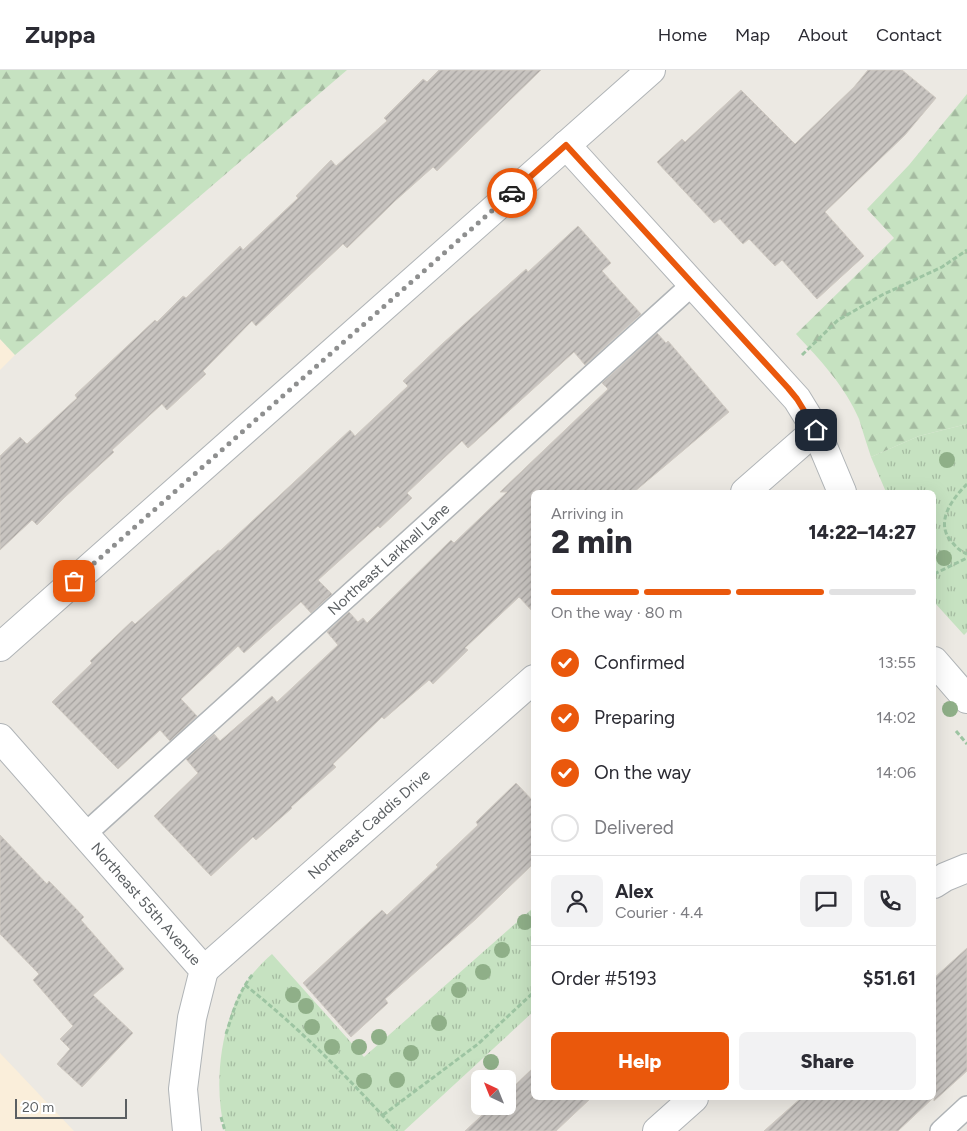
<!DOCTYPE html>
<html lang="en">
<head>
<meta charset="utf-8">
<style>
  body { margin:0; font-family:Figtree,sans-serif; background:#f2f2f3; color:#2b2b33; height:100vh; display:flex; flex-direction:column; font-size:19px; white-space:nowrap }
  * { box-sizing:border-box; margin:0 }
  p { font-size:16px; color:#7c7c81 }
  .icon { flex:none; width:28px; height:28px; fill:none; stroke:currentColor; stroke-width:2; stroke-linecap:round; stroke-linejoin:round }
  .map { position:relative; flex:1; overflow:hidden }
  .details { position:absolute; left:531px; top:420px; width:405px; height:610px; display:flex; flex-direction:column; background:#fff; border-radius:8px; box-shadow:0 5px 20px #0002 }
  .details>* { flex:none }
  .needle { width:32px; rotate:317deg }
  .fabs { position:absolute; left:471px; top:1000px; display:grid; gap:10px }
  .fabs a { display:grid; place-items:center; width:45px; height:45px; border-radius:8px; background:#fff; box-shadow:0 5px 20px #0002; font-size:25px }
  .scale { position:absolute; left:15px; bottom:12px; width:112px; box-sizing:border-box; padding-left:5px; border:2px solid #5b5f62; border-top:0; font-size:14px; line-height:18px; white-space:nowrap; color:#5b5f62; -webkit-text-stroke:4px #fff; paint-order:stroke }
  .pin { position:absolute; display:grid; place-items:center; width:42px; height:42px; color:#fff; margin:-21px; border-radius:10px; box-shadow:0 2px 8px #0006 }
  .courier { position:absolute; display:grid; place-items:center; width:50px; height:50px; margin:-25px; border:4px solid #ea580c; border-radius:50%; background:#fff; color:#222; box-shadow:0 1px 6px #0007 }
  .overview em { font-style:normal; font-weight:800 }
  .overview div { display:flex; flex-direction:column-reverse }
  .overview { display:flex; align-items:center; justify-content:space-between; height:85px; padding:0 20px }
  h1 { font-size:32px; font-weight:800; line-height:38px }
  .bar { display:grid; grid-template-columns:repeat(4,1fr); gap:8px 5px; align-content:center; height:60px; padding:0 20px }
  .bar i { height:6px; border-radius:4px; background:#e1e1e2 }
  .bar .active { background:#ea580c }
  .bar p { grid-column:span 4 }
  .line { display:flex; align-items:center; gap:12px; padding:0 20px; border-top:1px solid #e1e1e2 }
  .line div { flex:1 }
  .round { display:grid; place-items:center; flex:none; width:52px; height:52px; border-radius:8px; background:#f2f2f3 }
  ol { padding:0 20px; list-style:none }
  li { display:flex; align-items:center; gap:15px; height:55px }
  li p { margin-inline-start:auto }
  li .icon { padding:5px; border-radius:50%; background:#ea580c; color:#fff; stroke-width:4 }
  li:last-child { color:#7c7c81 }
  li i { width:28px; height:28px; border:2px solid #e1e1e2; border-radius:50% }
  .primary-button { display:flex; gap:10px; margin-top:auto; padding:10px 20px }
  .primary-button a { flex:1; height:58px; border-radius:8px; background:#ea580c; color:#fff; font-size:20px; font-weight:800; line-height:58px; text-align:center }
  .primary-button a+a { background:#f2f2f3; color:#2b2b33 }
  header { display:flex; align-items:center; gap:30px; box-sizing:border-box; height:70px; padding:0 25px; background:#fff; border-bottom:1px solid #e1e1e2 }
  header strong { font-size:24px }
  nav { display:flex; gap:28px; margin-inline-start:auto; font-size:18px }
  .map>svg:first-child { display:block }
  .commercial { fill:#faeeda }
  .grass { fill:url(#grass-tufts) }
  .forest { fill:url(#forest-firs) }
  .building { fill:url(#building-hatch); stroke:#d0cac2 }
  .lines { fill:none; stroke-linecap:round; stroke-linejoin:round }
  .lane-casing { stroke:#b0b4b7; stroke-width:24 }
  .street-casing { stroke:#b0b4b7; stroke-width:30 }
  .path { stroke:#9dc4a2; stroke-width:3; stroke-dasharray:5 2.5; stroke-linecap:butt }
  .lane { stroke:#fff; stroke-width:21 }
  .street { stroke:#fff; stroke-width:28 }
  .tree { fill:#8faf88 }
  .done { stroke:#8e8f8f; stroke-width:5; stroke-dasharray:0 9 }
  .route { stroke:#ea580c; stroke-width:6 }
  .labels { text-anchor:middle; stroke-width:4; stroke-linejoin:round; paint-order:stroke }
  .street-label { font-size:15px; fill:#5b5f62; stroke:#fff }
</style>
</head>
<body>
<header>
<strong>Zuppa</strong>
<nav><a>Home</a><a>Map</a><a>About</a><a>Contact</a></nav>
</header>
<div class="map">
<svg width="967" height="1061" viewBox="0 0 967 1061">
  <defs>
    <pattern id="grass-tufts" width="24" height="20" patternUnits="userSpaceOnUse" patternTransform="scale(1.25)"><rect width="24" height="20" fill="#c6e2c1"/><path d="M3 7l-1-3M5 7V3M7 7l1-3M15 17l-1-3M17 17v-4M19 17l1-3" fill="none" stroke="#a4baa0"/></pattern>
    <pattern id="forest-firs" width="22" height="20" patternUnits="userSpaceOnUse" patternTransform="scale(1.25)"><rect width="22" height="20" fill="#c6e2c1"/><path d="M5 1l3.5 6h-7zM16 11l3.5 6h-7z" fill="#a4baa0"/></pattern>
    <pattern id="building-hatch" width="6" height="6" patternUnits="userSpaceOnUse" patternTransform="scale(1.25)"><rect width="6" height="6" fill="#c8c4c0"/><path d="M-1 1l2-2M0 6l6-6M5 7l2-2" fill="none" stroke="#a5a29f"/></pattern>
  </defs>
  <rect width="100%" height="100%" fill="#ece9e3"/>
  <!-- commercial -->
  <g class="commercial">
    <path d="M0,269L15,285L0,300Z"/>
    <path d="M0,983L74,1061H0Z"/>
  </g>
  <!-- grass -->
  <g class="grass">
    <path d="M967,354V562L964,565L934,532V422H886L871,387L919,366Z"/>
    <path d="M534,837V941L404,1061H225C213,1016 220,953 246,913C253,902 263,892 272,884L364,987Z"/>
  </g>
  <!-- forest -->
  <g class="forest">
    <path d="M0,0H347L15,285L0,269Z"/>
    <path d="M967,24V354L919,366L871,387C867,375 863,362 859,349C845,316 820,290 796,264L894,168L867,139L909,95Z"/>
  </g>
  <!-- building -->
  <g class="building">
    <path d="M439,0H541L437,101L433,97L395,131L347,178L343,174L256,256L252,251L203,301L206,304L167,340L162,334L112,380L114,382L65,427L37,455L32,450L0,480V386L20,367L27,374L77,328L75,325L155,250L157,252L183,226L186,228L240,176L243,180L298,128L296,126L331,90L336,96L387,51L384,48L423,9L427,12Z"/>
    <path d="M868,0H902L936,28L905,65L825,142L864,186L817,229L782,190L775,196L749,169L743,174L720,149L714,153L657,92L682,69L685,72L741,20L795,74L854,17Z"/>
    <path d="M578,156L611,193L602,201L641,244L585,295L574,282L468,378L462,371L407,423L412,428L380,458L378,456L318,510L332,524L311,543L301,532L244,583L238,576L181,629L197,646L170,671L160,660L118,699L52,632L92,593L90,591L132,551L135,554L218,480L220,481L350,360L355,366L408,316L403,311L442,274L526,199L528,202Z"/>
    <path d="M657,263L666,273L668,271L729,342L634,422H534V543L519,527L465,578L468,580L433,614L429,610L384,649L382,647L333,694L336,697L291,737L292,738L256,770L253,767L211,806L154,746L198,703L186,689L214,664L220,671L272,626L277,632L338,575L327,562L349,542L358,552L363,548L367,553L451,470L454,473L507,422H500L608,319L602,313Z"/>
    <path d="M516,713L534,732V793L476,849L385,929L388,933L351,967L303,913L382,840L387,845L438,797L436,795L478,755L476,752Z"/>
    <path d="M0,765L47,814L49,811L84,847L81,850L124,899L93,925L133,963L82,1017L57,994L70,979L60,969L73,956L33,910L39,904L0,864Z"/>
    <path d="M967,878V1001L934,1031V908Z"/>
    <path d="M534,997V1028H591L556,1061H465L492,1036H508V1022Z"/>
    <path d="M801,1028H933L898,1061H764Z"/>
  </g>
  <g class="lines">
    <defs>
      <g id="lane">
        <path id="s1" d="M84,765L693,214"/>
        <path d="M941,1061L967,1037"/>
      </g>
      <g id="street">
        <path d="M566,75L797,329L816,360L842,422"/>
        <path d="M745,422L816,360"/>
        <path d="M0,577L651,0"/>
        <path d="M934,591L967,629"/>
        <path id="s2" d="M0,668L204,900L192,948L183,1019L187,1061"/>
        <path d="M934,814L945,807L967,798"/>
        <path id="s3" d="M204,900L534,609"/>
        <path d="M657,1061L694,1028"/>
      </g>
    </defs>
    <!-- lane casing -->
    <use href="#lane" class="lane-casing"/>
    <!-- street casing -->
    <use href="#street" class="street-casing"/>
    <!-- path -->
    <g class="path">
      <path d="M802,285L838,250L882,225L942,197L967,180"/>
      <path d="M967,414C952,429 934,453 952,472C957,478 960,481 967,484"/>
      <path d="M934,504L967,488"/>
      <path d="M956,661L967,674"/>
      <path d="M245,915C301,959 349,1009 397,1061"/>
      <path d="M226,964C233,943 238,922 253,904"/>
      <path d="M383,1045L478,974L534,922"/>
      <path d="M221,1047L225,1061"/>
    </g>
    <!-- lane -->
    <use href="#lane" class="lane"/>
    <!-- street -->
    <use href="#street" class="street"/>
  </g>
  <!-- trees -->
  <g class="tree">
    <circle cx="947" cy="390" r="8"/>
    <circle cx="944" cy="488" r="8"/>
    <circle cx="950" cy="639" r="8"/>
    <circle cx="525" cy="852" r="8"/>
    <circle cx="502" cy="880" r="8"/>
    <circle cx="483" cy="902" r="8"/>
    <circle cx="459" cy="920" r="8"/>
    <circle cx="293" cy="925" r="8"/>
    <circle cx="306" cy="936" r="8"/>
    <circle cx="439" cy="953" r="8"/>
    <circle cx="312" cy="957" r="8"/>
    <circle cx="379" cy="967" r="8"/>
    <circle cx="332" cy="977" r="8"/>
    <circle cx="359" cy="977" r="8"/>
    <circle cx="411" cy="983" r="8"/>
    <circle cx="491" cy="992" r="8"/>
    <circle cx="397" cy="1010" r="8"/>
    <circle cx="364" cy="1011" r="8"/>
  </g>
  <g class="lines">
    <!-- done -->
    <path class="done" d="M74,511L512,123"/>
    <!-- route -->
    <path class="route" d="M512,123L566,75L788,318L797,329L816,360"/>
  </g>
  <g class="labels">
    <!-- street labels -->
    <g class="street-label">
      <text dy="5" stroke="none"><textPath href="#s1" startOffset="411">Northeast Larkhall Lane</textPath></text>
      <text dy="5" stroke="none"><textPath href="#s3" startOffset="220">Northeast Caddis Drive</textPath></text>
      <text dy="5" stroke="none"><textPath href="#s2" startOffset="221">Northeast 55th Avenue</textPath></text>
    </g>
  </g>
</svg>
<div class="fabs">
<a><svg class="needle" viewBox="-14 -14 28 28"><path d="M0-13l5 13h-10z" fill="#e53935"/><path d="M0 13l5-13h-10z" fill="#7c7c81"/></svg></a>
</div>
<div class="scale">20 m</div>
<div class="pin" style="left:74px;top:511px;background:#ea580c"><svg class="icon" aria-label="bag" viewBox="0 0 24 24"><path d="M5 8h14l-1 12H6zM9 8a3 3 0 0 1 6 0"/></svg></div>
<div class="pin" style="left:816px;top:360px;background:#1f2937"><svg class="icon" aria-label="home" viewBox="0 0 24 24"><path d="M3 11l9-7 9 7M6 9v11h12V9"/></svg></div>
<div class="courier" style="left:512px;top:123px"><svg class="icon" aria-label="car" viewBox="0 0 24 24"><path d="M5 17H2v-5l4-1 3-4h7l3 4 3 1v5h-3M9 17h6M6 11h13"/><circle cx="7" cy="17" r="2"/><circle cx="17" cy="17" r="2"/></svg></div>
<section class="details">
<div class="overview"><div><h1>2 min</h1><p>Arriving in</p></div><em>14:22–14:27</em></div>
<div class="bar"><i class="active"></i><i class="active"></i><i class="active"></i><i></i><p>On the way · 80 m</p></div>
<ol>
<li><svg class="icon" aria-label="check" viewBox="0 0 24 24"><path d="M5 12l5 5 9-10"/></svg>Confirmed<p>13:55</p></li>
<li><svg class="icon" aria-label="check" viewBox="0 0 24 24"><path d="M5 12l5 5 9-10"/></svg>Preparing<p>14:02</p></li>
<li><svg class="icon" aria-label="check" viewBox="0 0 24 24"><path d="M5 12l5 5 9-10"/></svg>On the way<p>14:06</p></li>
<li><i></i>Delivered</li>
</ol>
<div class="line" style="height:90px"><a class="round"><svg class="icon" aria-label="person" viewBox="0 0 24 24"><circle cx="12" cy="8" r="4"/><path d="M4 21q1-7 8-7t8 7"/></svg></a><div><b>Alex</b><p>Courier · 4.4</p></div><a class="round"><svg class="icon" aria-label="chat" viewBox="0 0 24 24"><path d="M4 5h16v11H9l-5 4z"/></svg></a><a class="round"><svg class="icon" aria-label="phone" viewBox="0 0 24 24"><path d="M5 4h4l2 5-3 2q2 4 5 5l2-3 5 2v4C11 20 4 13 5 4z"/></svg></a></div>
<div class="line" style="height:65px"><div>Order #5193</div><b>$51.61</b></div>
<div class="primary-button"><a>Help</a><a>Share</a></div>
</section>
</div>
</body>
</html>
